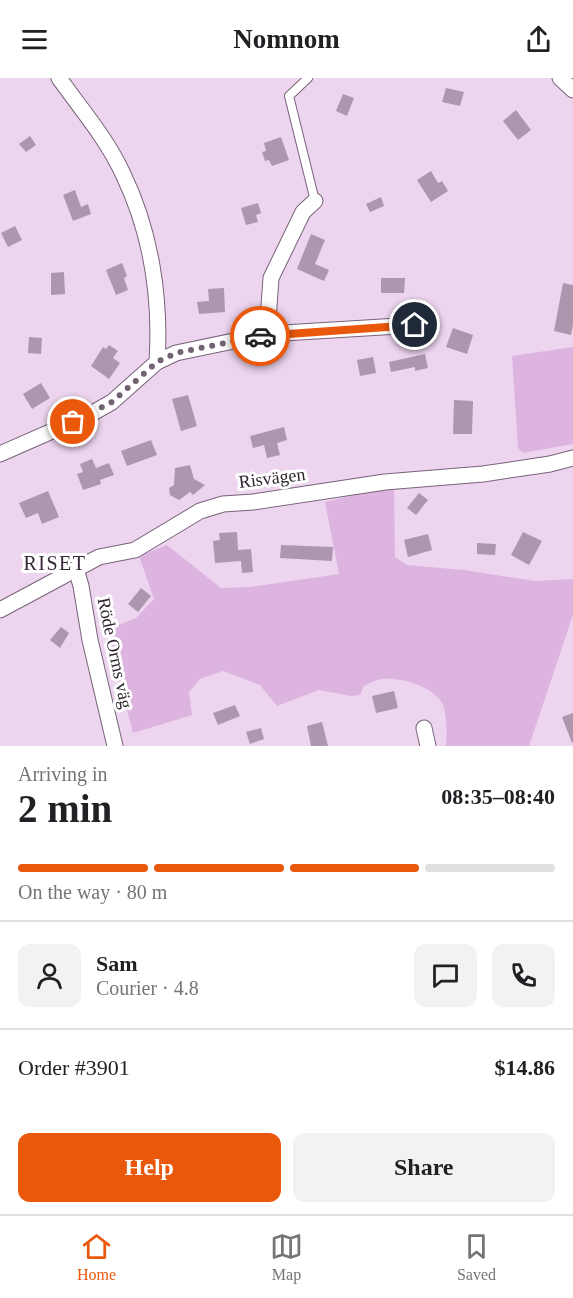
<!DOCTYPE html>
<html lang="en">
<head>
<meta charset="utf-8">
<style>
  body { margin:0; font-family:"Times New Roman",serif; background:#f2f2f2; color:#202124; height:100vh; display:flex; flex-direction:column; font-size:22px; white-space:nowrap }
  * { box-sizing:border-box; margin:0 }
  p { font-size:20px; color:#757577 }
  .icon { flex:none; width:33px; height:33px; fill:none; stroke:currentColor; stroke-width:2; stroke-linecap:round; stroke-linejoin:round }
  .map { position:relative; height:668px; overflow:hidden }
  .panel { display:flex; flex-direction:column; background:#fff; flex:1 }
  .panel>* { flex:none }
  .pin { position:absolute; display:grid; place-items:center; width:51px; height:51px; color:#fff; margin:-26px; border:3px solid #fff; border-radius:50%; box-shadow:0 2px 6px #0007 }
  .courier { position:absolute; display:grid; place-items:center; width:60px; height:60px; margin:-30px; border:4px solid #ea580c; border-radius:50%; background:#fff; color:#222; box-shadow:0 2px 8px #0007 }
  .headline em { font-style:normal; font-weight:800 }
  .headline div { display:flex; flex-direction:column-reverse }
  .headline { display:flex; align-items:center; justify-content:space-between; height:102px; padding:0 18px }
  h1 { font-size:39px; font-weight:800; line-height:45px }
  .bar { display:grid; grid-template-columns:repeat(4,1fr); gap:9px 6px; align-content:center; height:72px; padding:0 18px }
  .bar i { height:8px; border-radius:4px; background:#e0e0e0 }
  .bar .current { background:#ea580c }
  .bar p { grid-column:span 4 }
  .line { display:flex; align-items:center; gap:15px; padding:0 18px; border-top:2px solid #e0e0e0 }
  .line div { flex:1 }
  .round { display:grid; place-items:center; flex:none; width:63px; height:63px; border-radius:12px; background:#f2f2f2 }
  .action { display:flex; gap:12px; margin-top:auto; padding:12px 18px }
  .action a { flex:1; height:69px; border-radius:12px; background:#ea580c; color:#fff; font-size:24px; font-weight:800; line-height:69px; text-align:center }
  .action a+a { background:#f2f2f2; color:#202124 }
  header { display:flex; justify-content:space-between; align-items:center; height:78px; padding:0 18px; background:#fff; font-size:27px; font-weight:800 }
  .dock { display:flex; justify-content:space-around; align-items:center; height:84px; border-top:2px solid #e0e0e0; background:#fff; font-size:16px; color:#757577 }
  .dock a { display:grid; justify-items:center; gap:3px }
  .dock .current { color:#ea580c }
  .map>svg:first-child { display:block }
  .green { fill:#ddb4e0 }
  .building { fill:#ad96ae }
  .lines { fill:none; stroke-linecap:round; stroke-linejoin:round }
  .service-casing { stroke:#786379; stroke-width:10 }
  .minor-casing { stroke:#786379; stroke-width:17 }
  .service { stroke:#fff; stroke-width:8 }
  .minor { stroke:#fff; stroke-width:15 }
  .done { stroke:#716372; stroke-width:6; stroke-dasharray:0 10.8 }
  .route { stroke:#ea580c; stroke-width:8 }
  .labels { text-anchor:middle; stroke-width:6; stroke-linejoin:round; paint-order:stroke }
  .street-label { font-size:18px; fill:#2e252e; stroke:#fff }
  .neighbourhood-label { font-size:20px; letter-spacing:1.5px; fill:#372538; stroke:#fff }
</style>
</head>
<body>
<header><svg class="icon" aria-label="menu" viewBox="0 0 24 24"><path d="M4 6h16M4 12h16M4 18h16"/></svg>Nomnom<svg class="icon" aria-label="share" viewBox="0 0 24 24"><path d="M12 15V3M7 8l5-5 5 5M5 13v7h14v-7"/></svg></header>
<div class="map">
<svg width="573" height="668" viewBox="0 0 573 668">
  <rect width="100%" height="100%" fill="#edd5ef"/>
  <!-- green -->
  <g class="green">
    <path d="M573,269V366L523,375L518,370L512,278Z"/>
    <path d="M394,408L395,479L407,487L464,492L535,503L573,501V537L529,668H446C447,658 447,634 442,625C432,608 401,599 382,601C377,601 370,605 364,608L360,617L351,618L319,612L277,628L260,607L223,593L200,601L189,614L192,637L133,655L106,552L136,540L154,521L139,478L167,467L221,510L250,509L339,496L325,424Z"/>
  </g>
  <!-- building -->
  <g class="building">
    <path d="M446,10L464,14L460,28L442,24Z"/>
    <path d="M343,16L354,20L347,38L336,33Z"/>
    <path d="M516,32L531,52L518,62L503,43Z"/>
    <path d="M30,58L36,67L26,74L19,66Z"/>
    <path d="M281,59L289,82L272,88L269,82L265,83L262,74L266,73L264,65Z"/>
    <path d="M431,93L438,105L442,103L448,113L431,124L417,102Z"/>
    <path d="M75,112L81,129L88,126L91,136L73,143L63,117Z"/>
    <path d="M381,119L384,128L370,134L366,126Z"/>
    <path d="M258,125L261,135L256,137L258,144L246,147L241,130Z"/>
    <path d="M15,148L22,162L8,169L1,155Z"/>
    <path d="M311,156L325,162L315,186L329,192L324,203L297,191Z"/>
    <path d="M122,185L127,198L124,200L128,212L116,217L106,192Z"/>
    <path d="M64,194L65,216L51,217V195Z"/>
    <path d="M381,200H405L404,215H381Z"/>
    <path d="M563,205L573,207V247L571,257L554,253Z"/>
    <path d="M224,210L225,234L199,236L197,224L209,223L208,211Z"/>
    <path d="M453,250L473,257L467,276L446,269Z"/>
    <path d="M29,259L42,260L41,276L28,275Z"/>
    <path d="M109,267L118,273L113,280L120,285L109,301L91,288L103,269L106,271Z"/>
    <path d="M425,276L428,290L415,293V289L391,294L389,284Z"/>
    <path d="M373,279L376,295L360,298L357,282Z"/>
    <path d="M41,305L50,320L32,331L23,316Z"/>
    <path d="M188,317L197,348L181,353L172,321Z"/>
    <path d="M454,322L473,323L472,356H453Z"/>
    <path d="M284,349L287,362L277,365L280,377L267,380L264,367L253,370L250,358Z"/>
    <path d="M151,362L157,377L127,388L121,373Z"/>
    <path d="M92,381L96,390L109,385L114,397L100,402L101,406L83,412L77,396L83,394L80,386Z"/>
    <path d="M190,387L194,401L205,407L193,417L190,414L179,422L170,417L169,410L174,407L175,390Z"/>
    <path d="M48,413L59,439L42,446L38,435L26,440L19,425Z"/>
    <path d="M419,415L428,422L416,437L407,430Z"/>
    <path d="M237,454L238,472L251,471L253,494L242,495L241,483L215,485L213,463L220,462L219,455Z"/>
    <path d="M523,454L542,463L529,487L511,477Z"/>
    <path d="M428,456L432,472L408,479L404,462Z"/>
    <path d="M477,465L496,466L495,477L477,476Z"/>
    <path d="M281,467L333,469L332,483L280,480Z"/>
    <path d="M141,510L151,518L138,534L128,526Z"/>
    <path d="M61,549L69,555L60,570L50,562Z"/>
    <path d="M394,613L398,630L376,635L372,618Z"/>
    <path d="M235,627L240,638L218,647L213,635Z"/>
    <path d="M573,635V664L572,665L562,639Z"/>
    <path d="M322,644L328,668H311L307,648Z"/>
    <path d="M261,650L264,661L250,666L246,654Z"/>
  </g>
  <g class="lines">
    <defs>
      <path id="service" d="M308,0L289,18L315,123"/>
      <g id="minor">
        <path d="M560,0L573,12"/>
        <path d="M267,256L271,200L303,134L315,123"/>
        <path d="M157,284L176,275L267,256L415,247"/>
        <path d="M0,376L91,336L112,324L157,284C161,220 151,154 123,96C107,61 81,31 59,0"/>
        <path d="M76,491L81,508L90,562L115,668"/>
        <path d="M0,532L99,479L135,472L200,433L223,426L253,424L385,404L483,396L550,386L573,380"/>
        <path d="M424,650L428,668"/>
      </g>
    </defs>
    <!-- service casing -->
    <use href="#service" class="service-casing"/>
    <!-- minor casing -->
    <use href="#minor" class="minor-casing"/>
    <!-- service -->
    <use href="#service" class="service"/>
    <!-- minor -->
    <use href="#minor" class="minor"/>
  </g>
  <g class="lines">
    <!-- done -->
    <path class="done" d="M73,344L112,324L157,284L176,275L260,258"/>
    <!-- route -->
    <path class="route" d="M260,258L415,247"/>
  </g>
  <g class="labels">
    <!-- street labels -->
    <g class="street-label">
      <text transform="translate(272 400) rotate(-7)" y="6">Risvägen</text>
      <text transform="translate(115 575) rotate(78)" y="6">Röde Orms väg</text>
    </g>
    <!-- neighbourhood labels -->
    <g class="neighbourhood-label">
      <text x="55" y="492">RISET</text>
    </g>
  </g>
</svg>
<div class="pin" style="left:73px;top:344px;background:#ea580c"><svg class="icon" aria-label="bag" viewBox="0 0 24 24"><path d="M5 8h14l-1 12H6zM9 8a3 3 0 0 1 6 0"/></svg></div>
<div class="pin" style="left:415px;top:247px;background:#1f2937"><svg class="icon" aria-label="home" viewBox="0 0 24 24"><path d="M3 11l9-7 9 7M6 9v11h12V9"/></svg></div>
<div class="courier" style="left:260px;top:258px"><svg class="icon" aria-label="car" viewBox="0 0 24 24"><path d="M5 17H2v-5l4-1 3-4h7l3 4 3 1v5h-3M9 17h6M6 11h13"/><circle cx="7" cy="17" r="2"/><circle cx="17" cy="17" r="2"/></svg></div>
</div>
<section class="panel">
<div class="headline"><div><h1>2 min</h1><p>Arriving in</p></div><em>08:35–08:40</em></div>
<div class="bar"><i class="current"></i><i class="current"></i><i class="current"></i><i></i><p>On the way · 80 m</p></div>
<div class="line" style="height:108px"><a class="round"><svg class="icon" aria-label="person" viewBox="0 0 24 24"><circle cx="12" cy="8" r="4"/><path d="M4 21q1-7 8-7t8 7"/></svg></a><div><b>Sam</b><p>Courier · 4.8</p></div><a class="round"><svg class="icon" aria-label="chat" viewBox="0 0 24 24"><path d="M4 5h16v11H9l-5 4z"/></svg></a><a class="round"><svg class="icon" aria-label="phone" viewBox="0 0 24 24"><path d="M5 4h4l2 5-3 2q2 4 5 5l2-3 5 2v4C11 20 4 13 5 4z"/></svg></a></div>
<div class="line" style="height:78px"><div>Order #3901</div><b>$14.86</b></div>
<div class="action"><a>Help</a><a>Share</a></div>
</section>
<nav class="dock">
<a class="current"><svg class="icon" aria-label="home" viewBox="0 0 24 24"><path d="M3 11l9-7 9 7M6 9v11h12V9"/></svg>Home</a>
<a><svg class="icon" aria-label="map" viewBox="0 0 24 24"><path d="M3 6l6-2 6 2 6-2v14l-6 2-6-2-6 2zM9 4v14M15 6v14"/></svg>Map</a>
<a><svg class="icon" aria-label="saved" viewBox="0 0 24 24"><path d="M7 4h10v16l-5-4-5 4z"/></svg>Saved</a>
</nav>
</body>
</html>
